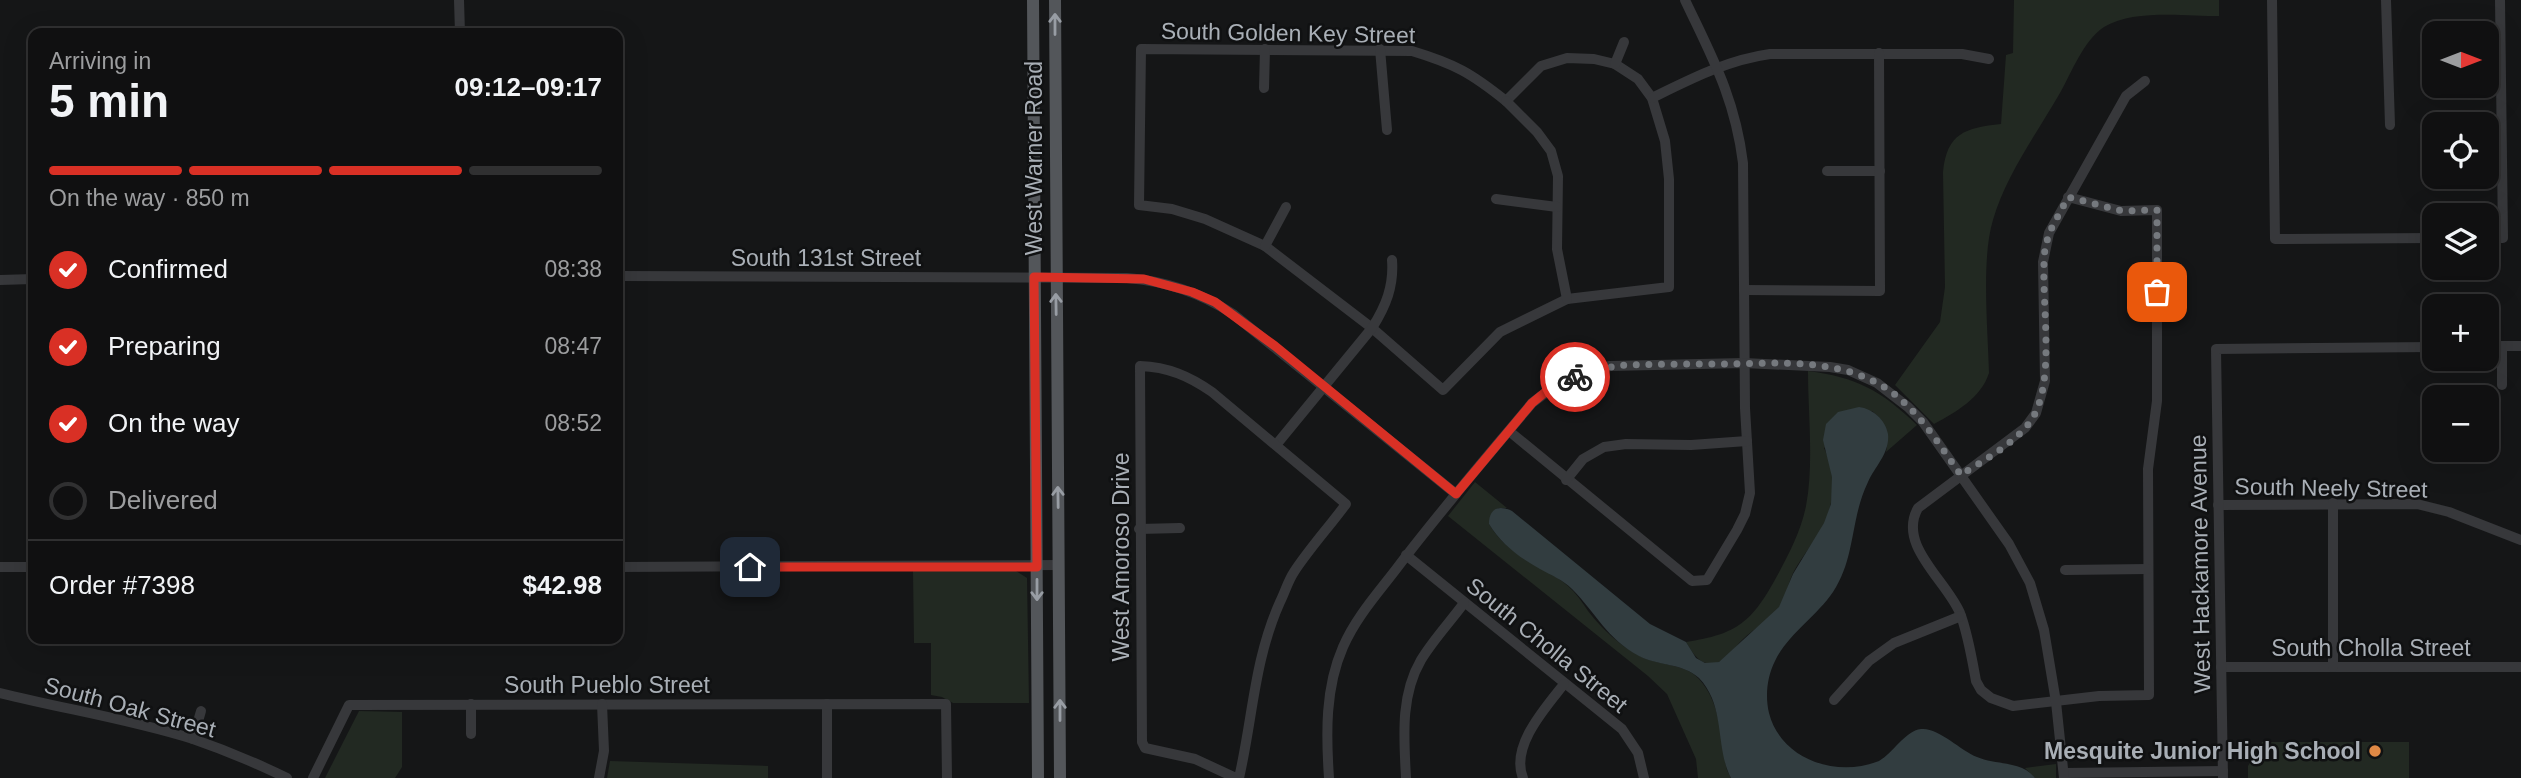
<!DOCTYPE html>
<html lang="en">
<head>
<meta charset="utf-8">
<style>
  body { margin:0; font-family:Arial,sans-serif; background:#1e1e1f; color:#f1f3f6; height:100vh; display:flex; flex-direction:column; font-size:26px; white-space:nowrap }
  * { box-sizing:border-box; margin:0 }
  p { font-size:23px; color:#9c9d9f }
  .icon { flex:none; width:38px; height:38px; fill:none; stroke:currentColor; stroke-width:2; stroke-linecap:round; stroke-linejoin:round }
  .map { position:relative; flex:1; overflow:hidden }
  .panel { position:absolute; left:28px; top:28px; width:595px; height:616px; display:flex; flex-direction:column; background:#101011; border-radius:14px; box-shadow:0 7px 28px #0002,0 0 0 2px #303031 }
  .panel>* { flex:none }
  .needle { width:46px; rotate:90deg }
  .tools { position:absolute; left:2422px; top:21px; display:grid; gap:14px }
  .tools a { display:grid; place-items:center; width:77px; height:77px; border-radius:14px; background:#101011; box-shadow:0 7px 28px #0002,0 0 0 2px #303031; font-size:35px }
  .pin { position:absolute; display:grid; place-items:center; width:60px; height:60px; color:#fff; margin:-30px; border-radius:14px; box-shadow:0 4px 10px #0006 }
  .courier { position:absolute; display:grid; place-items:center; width:70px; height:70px; margin:-35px; border:5px solid #d93025; border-radius:50%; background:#fff; color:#222; box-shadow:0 2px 9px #0007 }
  .summary em { font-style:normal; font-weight:700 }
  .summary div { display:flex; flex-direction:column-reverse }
  .summary { display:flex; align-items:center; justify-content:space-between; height:119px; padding:0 21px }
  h1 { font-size:46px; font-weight:700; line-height:52px }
  .bar { display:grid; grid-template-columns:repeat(4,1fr); gap:10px 7px; align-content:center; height:84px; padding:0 21px }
  .bar i { height:9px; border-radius:5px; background:#303031 }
  .bar .current { background:#d93025 }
  .bar p { grid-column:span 4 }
  .line { display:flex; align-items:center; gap:18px; padding:0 21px; border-top:2px solid #303031 }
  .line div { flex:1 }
  ol { padding:0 21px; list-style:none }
  li { display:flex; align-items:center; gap:21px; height:77px }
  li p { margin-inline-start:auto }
  li .icon { padding:7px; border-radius:50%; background:#d93025; color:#fff; stroke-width:4 }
  li:last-child { color:#9c9d9f }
  li i { width:38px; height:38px; border:4px solid #303031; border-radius:50% }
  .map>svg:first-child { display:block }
  .green { fill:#222922 }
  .water { fill:#323d40 }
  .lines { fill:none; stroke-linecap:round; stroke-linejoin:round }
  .minor { stroke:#37383b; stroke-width:10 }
  .major { stroke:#53565a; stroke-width:12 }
  .oneway { stroke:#989da4 }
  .done { stroke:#75797e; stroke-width:7; stroke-dasharray:0 12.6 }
  .route { stroke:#d93025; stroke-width:9 }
  .poi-dot { fill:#df8945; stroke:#101112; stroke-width:2.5 }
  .labels { text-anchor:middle; stroke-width:5; stroke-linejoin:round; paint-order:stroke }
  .street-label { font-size:23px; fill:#a9afb6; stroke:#101112 }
  .poi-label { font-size:23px; font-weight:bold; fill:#a9afb6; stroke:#101112; text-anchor:end }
</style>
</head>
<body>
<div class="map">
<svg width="2521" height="778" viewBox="0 0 2521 778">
  <rect width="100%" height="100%" fill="#151617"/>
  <!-- green -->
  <g class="green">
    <path d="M2014,0H2219V16C2186,16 2132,9 2104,27C2083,41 2072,72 2060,93C2037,133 2006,175 1993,220C1981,259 1988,330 1989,373C1981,398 1956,412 1934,424L1895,385L1940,322L1945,287L1943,172C1947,133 1965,128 2001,124L2006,55L2013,53Z"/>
    <path d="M1808,371C1856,377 1882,391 1917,425L1886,452C1890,436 1885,421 1872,411L1824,448C1837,474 1835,507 1820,532C1811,546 1801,558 1793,573C1788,584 1786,597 1779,608C1770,621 1754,628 1742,640C1735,647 1728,659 1719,662C1702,669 1693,654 1686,642C1738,634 1752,622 1777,576C1789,554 1801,531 1806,506C1814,464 1808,413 1808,371Z"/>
    <path d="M1475,482L1507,508H1498L1489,524C1510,559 1540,562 1568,586C1576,593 1582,602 1588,611C1602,629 1620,646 1640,656C1658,666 1685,663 1699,679C1722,704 1720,740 1727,770L1731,778H1698L1696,759L1667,694L1648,676L1448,516Z"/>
    <path d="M913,571H1016L1027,578L1029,703H953L942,697L931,695V643H914Z"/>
    <path d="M359,711L402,712V767L395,778H325Z"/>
    <path d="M2262,742H2409V778H2248V766Z"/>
    <path d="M610,761L768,766V778H607Z"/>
    <path d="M2056,764V778H2035L2025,768Z"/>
  </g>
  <!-- water -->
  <path class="water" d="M1859,407C1873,409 1885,419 1888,434C1890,453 1875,466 1868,482C1850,519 1856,557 1833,592C1816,617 1788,634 1775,661C1767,677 1765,696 1769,713C1781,760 1837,778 1879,761C1893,753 1905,731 1921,729C1938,727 1960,750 1977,757C1995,765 2023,761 2035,778H1731C1715,748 1726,706 1699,678C1683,663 1658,666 1639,656C1607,639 1596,613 1572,589C1563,580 1551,575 1540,569C1520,558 1501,544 1489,524C1489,509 1498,504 1512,511L1650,624L1686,642L1696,658L1705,663L1719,662L1779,607L1793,574L1824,523L1831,504L1832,477L1823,440L1826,424L1838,412Z"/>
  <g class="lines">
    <!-- minor -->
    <g class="minor">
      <path d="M459,0L460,33"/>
      <path d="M2272,0L2275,239L2434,238"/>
      <path d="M2386,0L2390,125"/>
      <path d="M1141,49L1412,51C1455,64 1471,73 1506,101L1541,66L1567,58L1594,59L1615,64L1638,79L1652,98L1665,141L1669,179V287L1567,299L1500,332L1443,390L1372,328L1265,246L1205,219L1172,209L1139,205Z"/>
      <path d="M1380,49L1387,130"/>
      <path d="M1615,64L1624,42"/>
      <path d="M1264,88L1265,49"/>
      <path d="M1652,98C1691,79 1727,60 1770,54H1962L1989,59"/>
      <path d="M1506,101L1537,132L1551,151L1558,176L1557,249L1567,299"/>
      <path d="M1827,171H1880"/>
      <path d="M2068,197L2121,211L2157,210V401L2148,469L2149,695L2099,696L2013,706L1991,698L1981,690L1976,681C1972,659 1968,634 1960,613C1946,580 1897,545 1918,508L2025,428L2036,413L2045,381L2043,262L2049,233L2126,96L2145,81"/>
      <path d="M1496,199L1557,207"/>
      <path d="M2487,238H2503L2500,0"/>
      <path d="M1265,246L1286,207"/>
      <path d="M618,276L1127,278C1166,281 1201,293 1233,314L1456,494"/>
      <path d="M0,280L33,279"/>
      <path d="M1744,290L1880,291L1879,53"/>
      <path d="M2487,346H2521"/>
      <path d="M2502,346V385"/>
      <path d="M1509,431L1692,581L1707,580L1737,530L1745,514L1750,493L1745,408L1743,163C1735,98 1712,57 1685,0"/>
      <path d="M1276,445L1372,328C1386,306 1394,286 1392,260"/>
      <path d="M1566,480L1583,459L1604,447L1626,444L1691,445L1747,441"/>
      <path d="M2218,505L2417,504L2449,512L2521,540"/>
      <path d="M1139,529L1180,528"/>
      <path d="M1406,555L1622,729L1638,753L1644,778"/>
      <path d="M0,567H33"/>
      <path d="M618,567L1059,565"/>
      <path d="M2065,570L2148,569"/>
      <path d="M2221,667H2521"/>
      <path d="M2333,667V503"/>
      <path d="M0,693C64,709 130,719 193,739C225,750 256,763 287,778"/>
      <path d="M1834,700L1869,661L1894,643L1961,616"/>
      <path d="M827,704V778"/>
      <path d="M471,734V704"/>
      <path d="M193,739L201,711"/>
      <path d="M2065,773L2223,771"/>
      <path d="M313,778L349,705L946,704L947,778"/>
      <path d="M599,778L604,751L602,704"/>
      <path d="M1236,778L1195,759L1145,748L1142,742L1140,366C1168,367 1189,376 1212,392L1346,504C1329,527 1309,549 1294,572C1288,581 1285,592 1280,602C1254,660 1253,717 1239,778"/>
      <path d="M1329,778C1326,734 1325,688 1343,647C1356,617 1378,593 1397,568C1440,511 1487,457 1532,403C1557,383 1579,373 1610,366L1744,363L1830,367L1848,370L1877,383L1908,407L1923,422L2009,544L2030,583L2044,630L2056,702L2064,778"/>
      <path d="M1406,778C1404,738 1400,696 1421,660C1433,640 1450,622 1464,603"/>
      <path d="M1523,778C1510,746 1546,707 1564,684"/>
      <path d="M2223,778L2216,349L2434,347"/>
    </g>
    <!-- major -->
    <g class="major">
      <path d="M1033,0L1038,778"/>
      <path d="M1055,0L1060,778"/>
    </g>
  </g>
  <!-- one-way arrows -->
  <defs><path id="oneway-shaft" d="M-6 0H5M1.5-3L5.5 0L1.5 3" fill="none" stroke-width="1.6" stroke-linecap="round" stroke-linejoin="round" transform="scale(1.75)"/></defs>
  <g class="oneway">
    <use href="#oneway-shaft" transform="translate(1055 24) rotate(-90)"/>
    <use href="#oneway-shaft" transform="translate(1056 304) rotate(-91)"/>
    <use href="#oneway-shaft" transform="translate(1058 497) rotate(-91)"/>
    <use href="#oneway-shaft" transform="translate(1037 590) rotate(90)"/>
    <use href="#oneway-shaft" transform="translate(1060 710) rotate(-90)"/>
  </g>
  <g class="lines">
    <!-- done -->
    <path class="done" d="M1575,377L1596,369L1626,365C1660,364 1694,364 1728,364C1782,363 1841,358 1889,390C1920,412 1940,446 1961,475C1982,461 2009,447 2026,427C2060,390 2039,299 2045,249L2049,233L2068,197L2122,211L2157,210V292"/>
    <!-- route -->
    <path class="route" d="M750,567H1037L1034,277L1144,279L1192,292L1215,302L1275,346L1456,494L1532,403L1554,385L1575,377"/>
  </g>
  <!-- markers -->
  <circle class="poi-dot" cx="2375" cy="751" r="7"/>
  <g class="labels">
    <!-- street labels -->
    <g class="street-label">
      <text transform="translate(1288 33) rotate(1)" y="8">South Golden Key Street</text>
      <text transform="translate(1034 158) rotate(-90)" y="8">West Warner Road</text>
      <text x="826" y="266">South 131st Street</text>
      <text transform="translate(2331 488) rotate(1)" y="8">South Neely Street</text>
      <text transform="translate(1121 557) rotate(-90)" y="8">West Amoroso Drive</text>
      <text transform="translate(2200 564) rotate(-91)" y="8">West Hackamore Avenue</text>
      <text transform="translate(1547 645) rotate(39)" y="8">South Cholla Street</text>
      <text x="2371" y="656">South Cholla Street</text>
      <text x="607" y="693">South Pueblo Street</text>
      <text transform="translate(130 707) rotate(15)" y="8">South Oak Street</text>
    </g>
    <!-- poi labels -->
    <g class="poi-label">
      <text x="2361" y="759">Mesquite Junior High School</text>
    </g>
  </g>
</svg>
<div class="tools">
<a><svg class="needle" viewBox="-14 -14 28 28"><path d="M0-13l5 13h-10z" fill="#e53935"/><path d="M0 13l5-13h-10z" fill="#9c9d9f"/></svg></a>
<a><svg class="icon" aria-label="locate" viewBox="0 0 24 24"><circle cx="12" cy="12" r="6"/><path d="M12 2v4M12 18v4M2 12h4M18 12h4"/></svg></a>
<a><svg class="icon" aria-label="layers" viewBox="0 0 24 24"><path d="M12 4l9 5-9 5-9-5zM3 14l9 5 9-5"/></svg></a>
<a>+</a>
<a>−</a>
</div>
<div class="pin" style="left:2157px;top:292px;background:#ea580c"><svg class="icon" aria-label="bag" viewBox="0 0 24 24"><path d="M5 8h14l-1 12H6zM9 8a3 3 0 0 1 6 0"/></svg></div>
<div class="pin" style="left:750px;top:567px;background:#1f2937"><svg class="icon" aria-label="home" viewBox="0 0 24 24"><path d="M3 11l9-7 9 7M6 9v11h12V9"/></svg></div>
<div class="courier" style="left:1575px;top:377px"><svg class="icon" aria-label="bike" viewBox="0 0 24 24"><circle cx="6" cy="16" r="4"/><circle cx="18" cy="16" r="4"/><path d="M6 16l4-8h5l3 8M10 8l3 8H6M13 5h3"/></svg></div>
<section class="panel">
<div class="summary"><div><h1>5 min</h1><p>Arriving in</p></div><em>09:12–09:17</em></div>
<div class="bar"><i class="current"></i><i class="current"></i><i class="current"></i><i></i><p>On the way · 850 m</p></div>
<ol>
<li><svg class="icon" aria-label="check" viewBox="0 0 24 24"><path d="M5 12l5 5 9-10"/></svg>Confirmed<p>08:38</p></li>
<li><svg class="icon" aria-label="check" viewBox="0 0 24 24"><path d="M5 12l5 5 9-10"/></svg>Preparing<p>08:47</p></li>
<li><svg class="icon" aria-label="check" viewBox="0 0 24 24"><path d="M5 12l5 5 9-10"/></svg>On the way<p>08:52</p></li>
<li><i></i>Delivered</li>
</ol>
<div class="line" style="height:91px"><div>Order #7398</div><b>$42.98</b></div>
</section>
</div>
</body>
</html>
